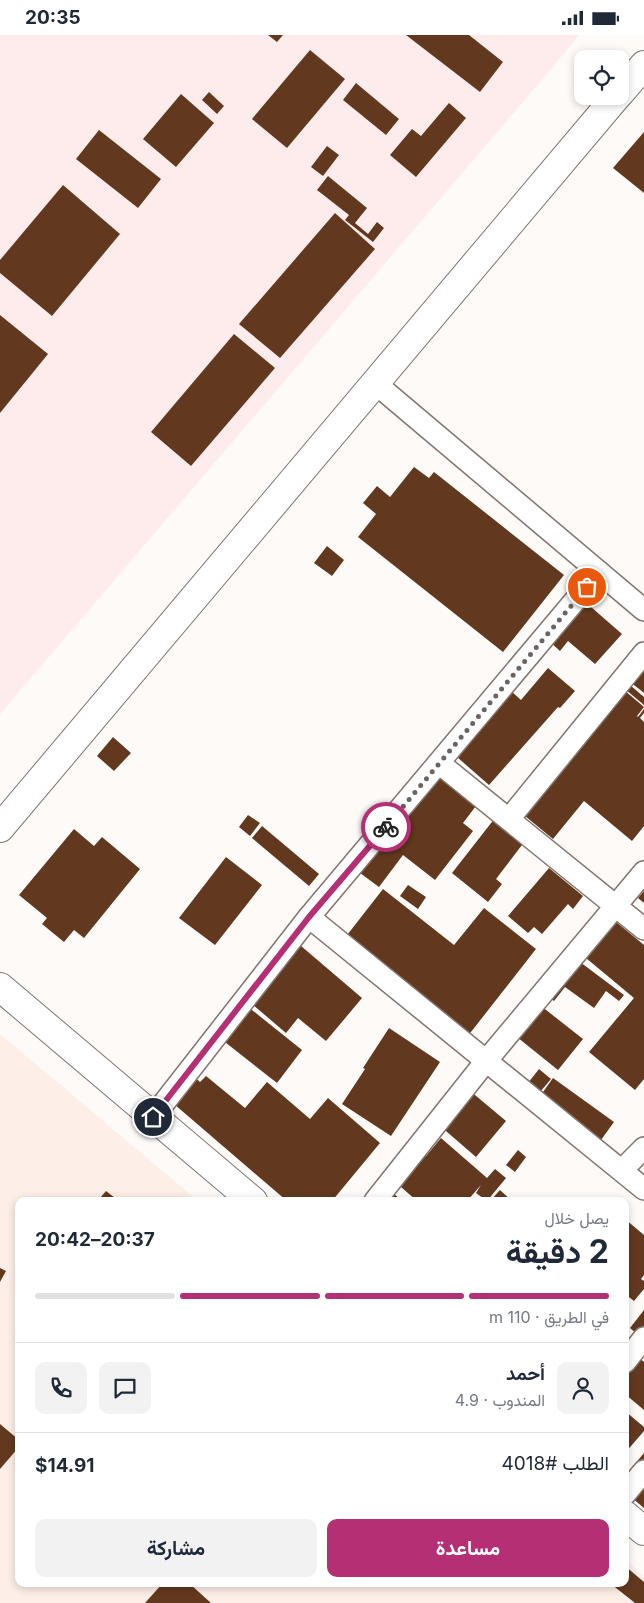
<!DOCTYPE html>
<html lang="ar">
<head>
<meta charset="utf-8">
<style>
  body { margin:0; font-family:Inter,Vazirmatn,sans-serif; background:#f2f2f3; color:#1f2937; direction:rtl; height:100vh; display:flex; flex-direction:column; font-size:19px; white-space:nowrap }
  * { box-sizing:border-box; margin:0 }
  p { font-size:16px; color:#747a83 }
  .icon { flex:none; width:28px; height:28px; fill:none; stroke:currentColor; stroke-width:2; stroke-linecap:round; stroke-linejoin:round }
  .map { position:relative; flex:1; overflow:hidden; direction:ltr }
  .sheet { position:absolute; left:15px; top:1162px; width:614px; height:390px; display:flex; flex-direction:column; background:#fff; border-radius:10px; box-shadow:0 2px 8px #0003; direction:rtl }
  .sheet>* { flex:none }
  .tools { position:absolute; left:574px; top:15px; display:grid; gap:10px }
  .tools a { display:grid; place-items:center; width:55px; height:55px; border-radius:10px; background:#fff; box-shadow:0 2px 8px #0003; font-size:25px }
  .pin { position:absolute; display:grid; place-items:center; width:42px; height:42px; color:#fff; margin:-21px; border:2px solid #fff; border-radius:50%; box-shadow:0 1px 5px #0007 }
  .courier { position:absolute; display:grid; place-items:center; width:50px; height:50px; margin:-25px; border:4px solid #b42f74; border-radius:50%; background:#fff; color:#222; box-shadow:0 1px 6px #0007 }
  .summary em { font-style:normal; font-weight:700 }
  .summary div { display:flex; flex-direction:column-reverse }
  .summary { display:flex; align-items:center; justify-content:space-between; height:85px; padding:0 20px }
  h1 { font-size:32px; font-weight:700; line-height:38px }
  .bar { display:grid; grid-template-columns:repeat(4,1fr); gap:8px 5px; align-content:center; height:60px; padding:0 20px }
  .bar i { height:6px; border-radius:4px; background:#e0e1e3 }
  .bar .selected { background:#b42f74 }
  .bar p { grid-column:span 4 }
  .line { display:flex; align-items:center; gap:12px; padding:0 20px; border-top:1px solid #e0e1e3 }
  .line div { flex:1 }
  .round { display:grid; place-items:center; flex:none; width:52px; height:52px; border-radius:10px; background:#f2f2f3 }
  .button { display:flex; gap:10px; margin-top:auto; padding:10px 20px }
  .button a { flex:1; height:58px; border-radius:10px; background:#b42f74; color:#fff; font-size:20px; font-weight:700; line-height:58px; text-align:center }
  .button a+a { background:#f2f2f3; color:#1f2937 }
  .status { display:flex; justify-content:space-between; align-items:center; height:35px; padding:0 25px; background:#fff; direction:ltr }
  .status svg { height:14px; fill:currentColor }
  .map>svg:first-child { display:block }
  .industrial { fill:#fdeceb }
  .built { fill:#fdeee7 }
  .building { fill:#62391e }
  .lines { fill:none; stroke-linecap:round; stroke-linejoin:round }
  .street-casing { stroke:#83746d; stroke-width:24 }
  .secondary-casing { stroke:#83746d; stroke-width:30 }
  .primary-casing { stroke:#83746d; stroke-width:30 }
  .street { stroke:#fff; stroke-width:21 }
  .secondary { stroke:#fff; stroke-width:28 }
  .primary { stroke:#fff; stroke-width:28 }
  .done { stroke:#6a6562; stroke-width:5; stroke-dasharray:0 9 }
  .route { stroke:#b42f74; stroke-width:6 }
</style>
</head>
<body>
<div class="status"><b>20:35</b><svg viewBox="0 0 49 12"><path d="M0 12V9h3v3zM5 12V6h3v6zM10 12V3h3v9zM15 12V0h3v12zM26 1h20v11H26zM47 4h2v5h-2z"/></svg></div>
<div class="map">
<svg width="644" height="1568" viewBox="0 0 644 1568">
  <rect width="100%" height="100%" fill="#fdfaf8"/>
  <!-- industrial -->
  <path class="industrial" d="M0,0H579L539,48L0,679Z"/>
  <!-- built -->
  <path class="built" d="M0,999L198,1166H19V1549H625V1525L644,1541V1568H0Z"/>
  <!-- building -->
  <g class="building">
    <path d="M268,0H283L277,7Z"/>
    <path d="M406,0H469L503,27L480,57Z"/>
    <path d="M310,15L345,44L287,113L252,84Z"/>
    <path d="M356,48L399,84L386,100L343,65Z"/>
    <path d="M209,57L224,71L217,79L202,65Z"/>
    <path d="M181,59L214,88L176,132L143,104Z"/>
    <path d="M449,68L466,83L416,142L390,120L412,94L421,101Z"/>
    <path d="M99,95L161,144L138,173L76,124Z"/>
    <path d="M644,97V158L613,133Z"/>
    <path d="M327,111L339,120L323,141L311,132Z"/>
    <path d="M328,141L367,173L355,188L368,199L377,187L384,193L373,207L345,185L349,180L317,155Z"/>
    <path d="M63,150L120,199L52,281L0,238V225Z"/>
    <path d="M335,178L375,214L280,323L239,289Z"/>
    <path d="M0,280L48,319L0,378Z"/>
    <path d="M234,299L275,333L191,431L151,397Z"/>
    <path d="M414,432L429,443L434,437L564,540L503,617L358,502L376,479L363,468L377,451L390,462Z"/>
    <path d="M327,511L344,525L332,541L314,528Z"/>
    <path d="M583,565L622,599L595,629L568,606L560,616L548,605Z"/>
    <path d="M644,606V658L618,637Z"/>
    <path d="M548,633L575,656L560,673L558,672L489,750L457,722L500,646L521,665Z"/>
    <path d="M617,639L644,662V670L613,644Z"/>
    <path d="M611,644L644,672L637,681L638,682L644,674V678L640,683L644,687V791L632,806L584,766L553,804L508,767Z"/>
    <path d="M113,702L131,718L114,736L97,721Z"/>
    <path d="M437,735L479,767L463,788L473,796L435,845L403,820L379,852L352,832L380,796L389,804L411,775Z"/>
    <path d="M248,780L260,788L250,801L239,792Z"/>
    <path d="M495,783L525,806L496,844L502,849L488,867L452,838Z"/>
    <path d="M262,791L319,839L309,851L252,803Z"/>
    <path d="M74,794L94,811L102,802L140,834L84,903L74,895L64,907L42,889L47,883L19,860Z"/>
    <path d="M226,822L262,850L215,910L179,883Z"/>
    <path d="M549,833L583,861L573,874L568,869L542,899L534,892L528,898L508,881Z"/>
    <path d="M408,850L426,862L418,874L400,861Z"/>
    <path d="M383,854L454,910L484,873L536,914L460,1011L337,913Z"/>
    <path d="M644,856V868L638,863Z"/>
    <path d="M604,877L644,910V1044L635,1055L589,1017L634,963L574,913Z"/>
    <path d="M294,905L362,963L326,1006L298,983L286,998L245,963Z"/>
    <path d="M572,921L624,960L619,966L606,956L594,973L565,952L554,966L544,958Z"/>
    <path d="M242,967L302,1015L277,1048L216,1000Z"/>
    <path d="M536,967L583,1004L558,1035L512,998Z"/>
    <path d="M389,993L440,1027L391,1101L342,1069L365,1034L363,1033Z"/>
    <path d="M539,1034L551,1044L540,1057L528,1048Z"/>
    <path d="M189,1037L200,1047L206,1041L245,1073L267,1047L310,1084L328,1063L380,1108L332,1166H287L167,1063Z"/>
    <path d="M553,1043L614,1087L593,1116L533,1071Z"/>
    <path d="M469,1055L506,1086L476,1122L439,1090Z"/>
    <path d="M441,1103L487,1143L495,1134L506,1143L487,1166L476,1158L481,1150L467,1166H417L393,1145L419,1115L426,1121Z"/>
    <path d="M518,1115L526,1122L515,1137L506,1130Z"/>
    <path d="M386,1153L403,1166H376Z"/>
    <path d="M500,1155L512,1166H490Z"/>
    <path d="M106,1156L119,1166H96L99,1162L100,1163Z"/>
    <path d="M625,1184L644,1200V1240L641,1244L644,1246V1254L634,1266L625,1259Z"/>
    <path d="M0,1233L6,1236L0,1247Z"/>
    <path d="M644,1275V1305L630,1293Z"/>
    <path d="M635,1319L644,1327V1375L625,1359V1330Z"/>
    <path d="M625,1376L644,1392V1396L625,1418Z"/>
    <path d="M0,1389L19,1405V1412L0,1434Z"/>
    <path d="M644,1418V1473L625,1457V1441Z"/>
    <path d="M625,1531L644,1547V1568H635L611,1549H625Z"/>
    <path d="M162,1549H190L211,1568H145Z"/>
  </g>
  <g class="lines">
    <defs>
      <g id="street">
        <path d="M375,348L644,575"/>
        <path d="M439,728L644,894"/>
        <path d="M509,784L644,618"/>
        <path d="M309,882L644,1154"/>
        <path d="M153,1082L309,882L599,537"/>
        <path d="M622,1135L644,1113"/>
        <path d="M375,1166L486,1026L644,837"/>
        <path d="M625,1327L644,1303"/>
        <path d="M625,1459L644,1436"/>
      </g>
      <g id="secondary">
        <path d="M0,952L253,1166"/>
        <path d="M625,1480L644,1496"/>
      </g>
      <g id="primary">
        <path d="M620,58L644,30"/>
        <path d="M0,793L617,61"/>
      </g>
    </defs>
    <!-- street casing -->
    <use href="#street" class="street-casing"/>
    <!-- secondary casing -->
    <use href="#secondary" class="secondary-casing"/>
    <!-- primary casing -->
    <use href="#primary" class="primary-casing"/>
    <!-- street -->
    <use href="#street" class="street"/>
    <!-- secondary -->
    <use href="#secondary" class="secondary"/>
    <!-- primary -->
    <use href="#primary" class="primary"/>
  </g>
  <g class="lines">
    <!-- done -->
    <path class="done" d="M386,792L587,552"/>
    <!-- route -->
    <path class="route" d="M153,1082L309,882L386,792"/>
  </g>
</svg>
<div class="tools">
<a><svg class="icon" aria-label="locate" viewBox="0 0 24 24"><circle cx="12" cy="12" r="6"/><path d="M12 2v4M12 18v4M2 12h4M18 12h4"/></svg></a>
</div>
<div class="pin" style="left:587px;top:552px;background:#ea580c"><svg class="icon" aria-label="bag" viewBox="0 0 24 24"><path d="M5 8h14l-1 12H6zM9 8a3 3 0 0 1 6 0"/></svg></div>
<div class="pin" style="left:153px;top:1082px;background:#1f2937"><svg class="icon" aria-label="home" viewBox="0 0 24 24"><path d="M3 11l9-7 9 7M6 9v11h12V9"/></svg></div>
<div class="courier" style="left:386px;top:792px"><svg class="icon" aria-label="bike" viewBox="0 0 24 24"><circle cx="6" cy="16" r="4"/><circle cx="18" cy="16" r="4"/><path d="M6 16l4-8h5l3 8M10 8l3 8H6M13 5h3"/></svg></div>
<section class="sheet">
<div class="summary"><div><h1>2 دقيقة</h1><p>يصل خلال</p></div><em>20:37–20:42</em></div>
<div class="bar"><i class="selected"></i><i class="selected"></i><i class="selected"></i><i></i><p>في الطريق · 110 m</p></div>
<div class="line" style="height:90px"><a class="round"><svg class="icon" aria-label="person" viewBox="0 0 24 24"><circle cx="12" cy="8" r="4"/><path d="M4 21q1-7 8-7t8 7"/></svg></a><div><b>أحمد</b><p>المندوب · 4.9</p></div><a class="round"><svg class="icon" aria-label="chat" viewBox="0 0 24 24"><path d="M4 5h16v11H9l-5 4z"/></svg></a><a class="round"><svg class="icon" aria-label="phone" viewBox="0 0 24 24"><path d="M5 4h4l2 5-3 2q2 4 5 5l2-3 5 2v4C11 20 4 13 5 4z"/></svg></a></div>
<div class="line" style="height:65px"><div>الطلب #4018</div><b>$14.91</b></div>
<div class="button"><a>مساعدة</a><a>مشاركة</a></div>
</section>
</div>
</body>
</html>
